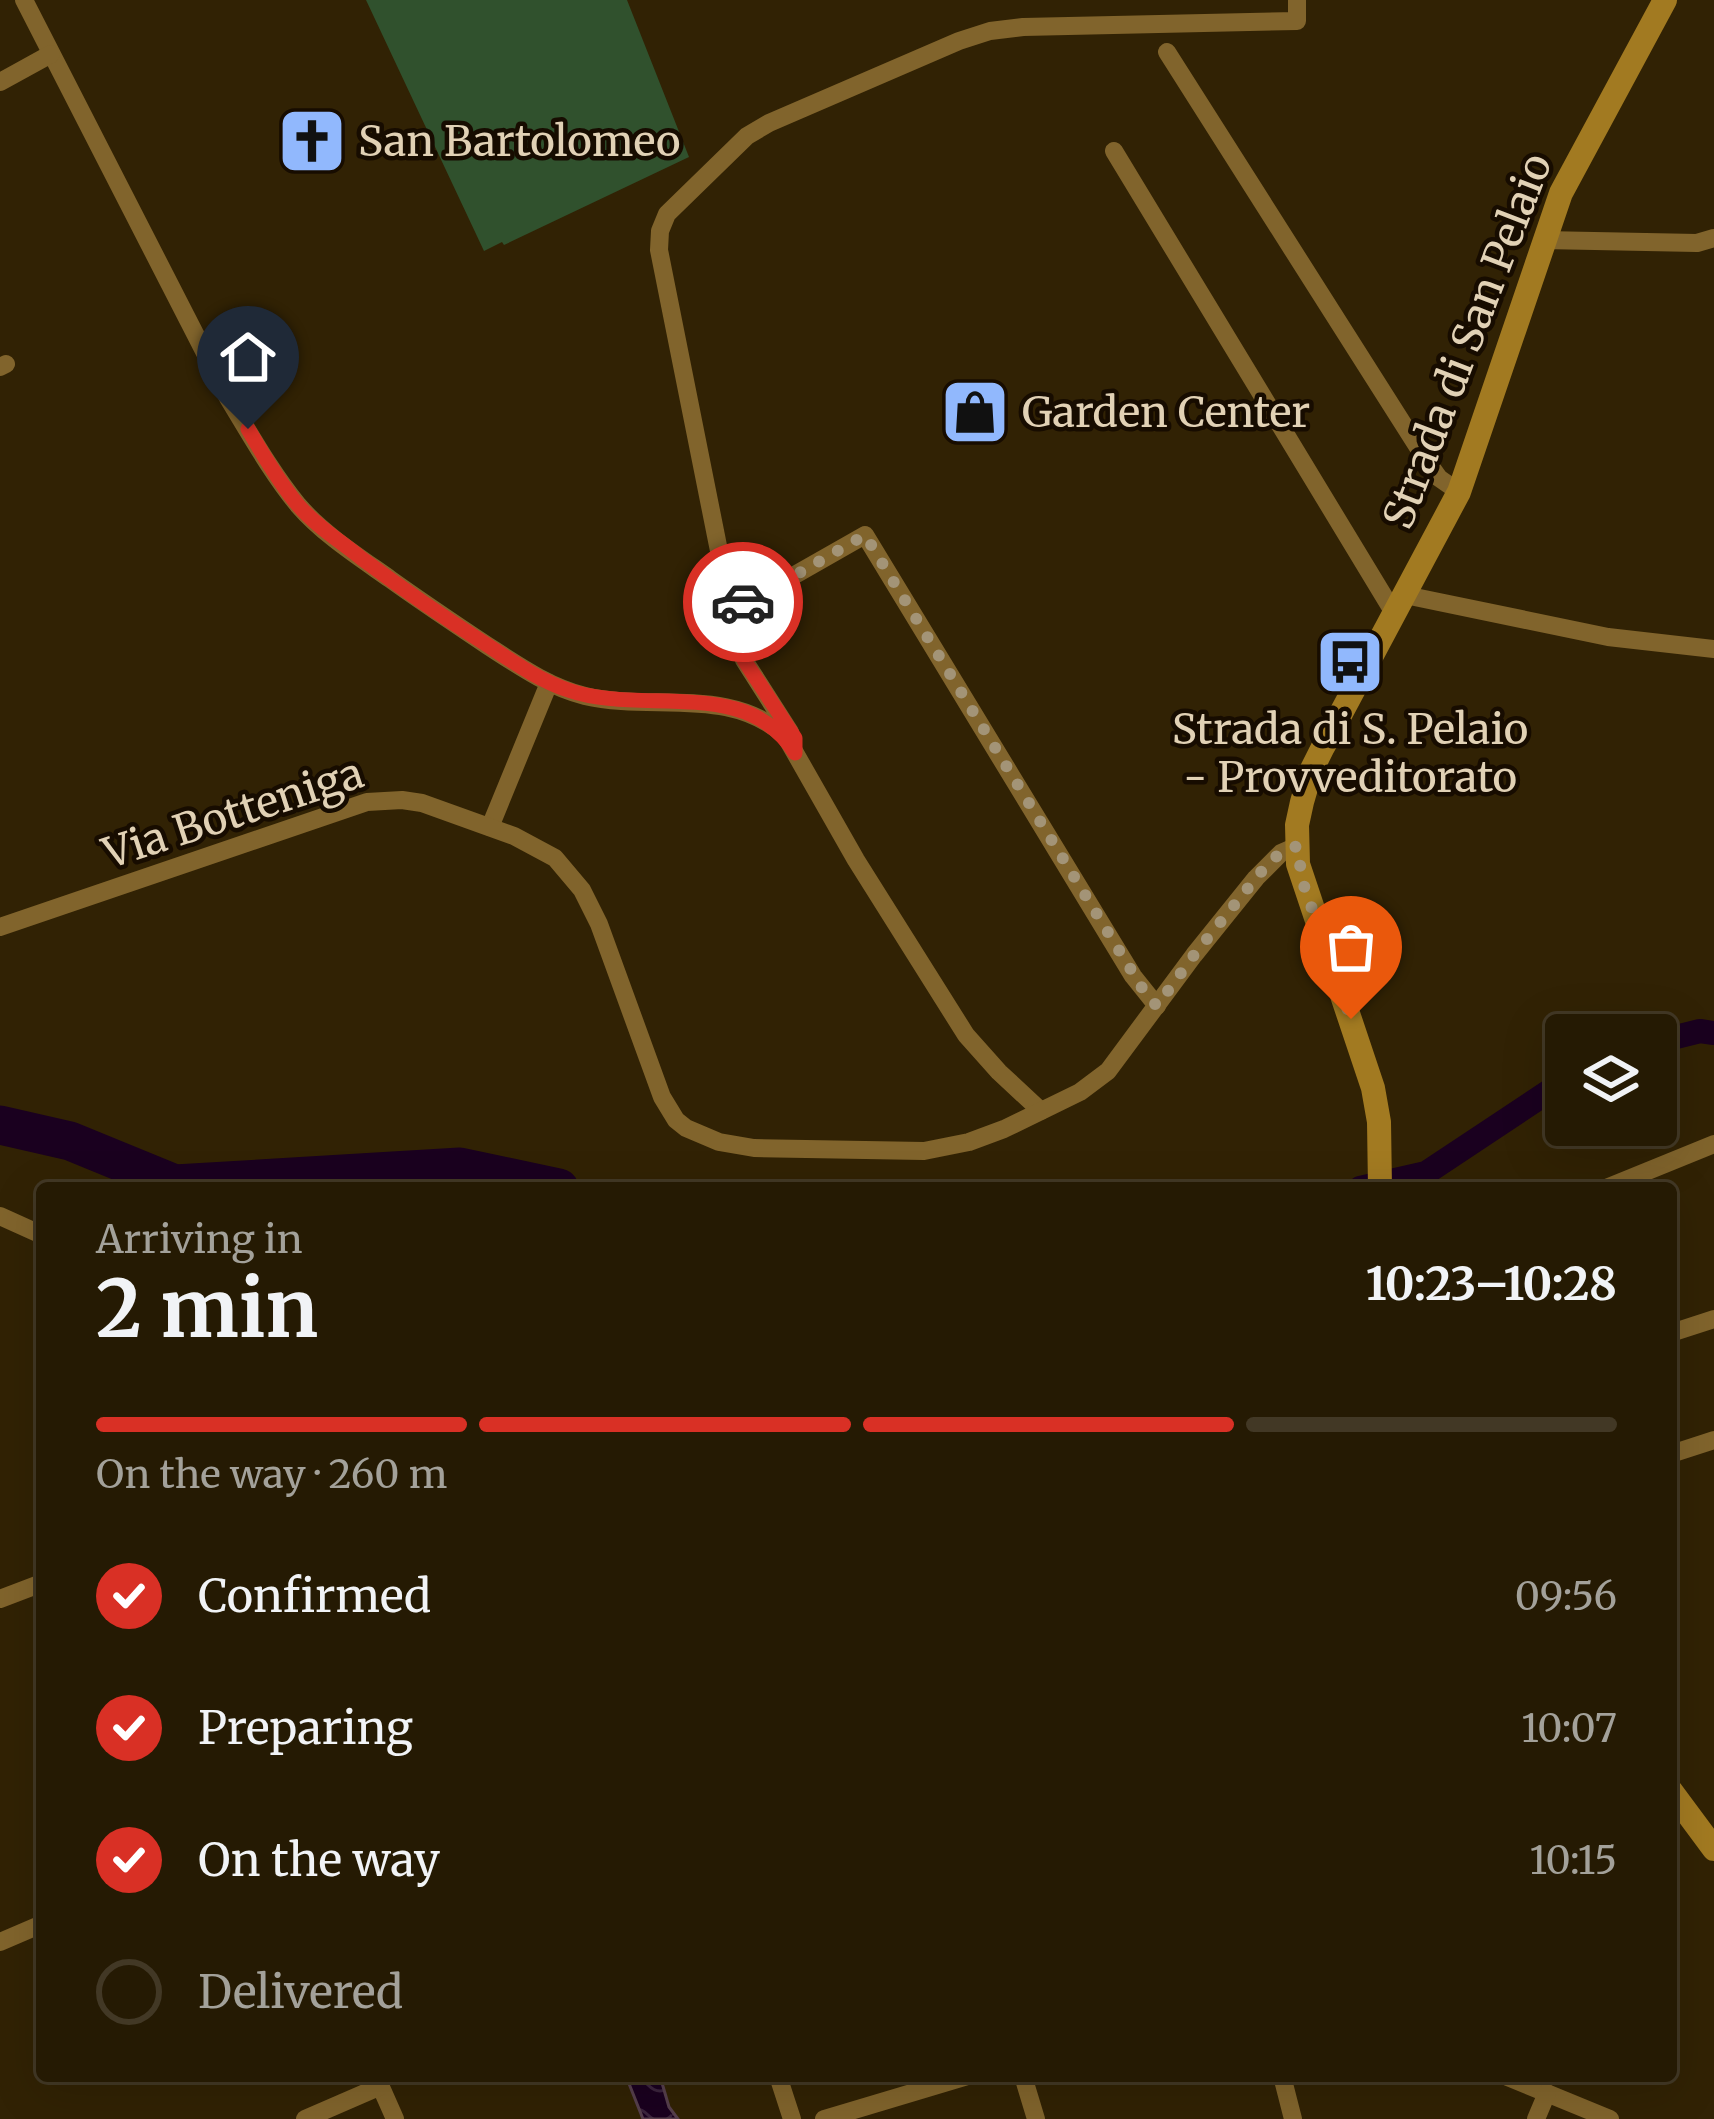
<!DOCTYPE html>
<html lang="en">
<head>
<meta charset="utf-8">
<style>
  body { margin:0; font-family:Merriweather,serif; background:#2d230d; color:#f1f3f6; height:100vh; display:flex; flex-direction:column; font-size:45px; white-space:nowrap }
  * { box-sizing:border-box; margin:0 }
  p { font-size:39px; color:#a3a19a }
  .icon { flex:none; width:66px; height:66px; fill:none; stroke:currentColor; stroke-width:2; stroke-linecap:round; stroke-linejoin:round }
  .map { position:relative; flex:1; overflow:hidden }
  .side { position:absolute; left:36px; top:1182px; width:1641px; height:900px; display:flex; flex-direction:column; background:#251a03; border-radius:12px; box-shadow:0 12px 48px #0002,0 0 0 3px #423825 }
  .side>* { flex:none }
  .fabs { position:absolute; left:1545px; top:1014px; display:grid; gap:24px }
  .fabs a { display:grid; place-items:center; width:132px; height:132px; border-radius:12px; background:#251a03; box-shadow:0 12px 48px #0002,0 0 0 3px #423825; font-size:60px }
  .pin { position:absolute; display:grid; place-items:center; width:102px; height:102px; color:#fff; margin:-123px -51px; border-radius:50% 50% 50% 0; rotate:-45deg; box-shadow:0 0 12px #0007 }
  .pin .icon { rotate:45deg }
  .courier { position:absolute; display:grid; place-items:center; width:120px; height:120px; margin:-60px; border:9px solid #d93025; border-radius:50%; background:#fff; color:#222; box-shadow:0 3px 15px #0007 }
  .overview em { font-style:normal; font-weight:700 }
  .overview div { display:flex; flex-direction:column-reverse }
  .overview { display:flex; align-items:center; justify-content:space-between; height:204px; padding:0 60px }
  h1 { font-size:78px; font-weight:700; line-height:90px }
  .bar { display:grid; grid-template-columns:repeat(4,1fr); gap:18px 12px; align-content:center; height:144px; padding:0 60px }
  .bar i { height:15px; border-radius:9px; background:#423825 }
  .bar .current { background:#d93025 }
  .bar p { grid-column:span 4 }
  ol { padding:0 60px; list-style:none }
  li { display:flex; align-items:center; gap:36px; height:132px }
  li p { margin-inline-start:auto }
  li .icon { padding:12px; border-radius:50%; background:#d93025; color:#fff; stroke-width:4 }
  li:last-child { color:#a3a19a }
  li i { width:66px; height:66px; border:6px solid #423825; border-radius:50% }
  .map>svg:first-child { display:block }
  .park { fill:#30512d }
  .water { fill:url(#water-waves); stroke:#563f4c; stroke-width:3 }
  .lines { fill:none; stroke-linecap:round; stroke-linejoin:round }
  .canal { stroke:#1a001f; stroke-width:24 }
  .river { stroke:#1a001f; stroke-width:39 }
  .street { stroke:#81642c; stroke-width:18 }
  .secondary { stroke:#a27a21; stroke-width:24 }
  .done { stroke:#a39477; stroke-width:12; stroke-dasharray:0 21.6 }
  .route { stroke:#d93025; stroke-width:15 }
  .labels { text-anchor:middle; stroke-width:9; stroke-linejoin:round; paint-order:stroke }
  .poi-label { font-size:42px; fill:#e1d1b5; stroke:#170c00; text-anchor:start }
  .street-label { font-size:42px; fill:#e1d1b5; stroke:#170c00 }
</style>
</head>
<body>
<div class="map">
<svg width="1714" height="2119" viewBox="0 0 1714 2119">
  <defs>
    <pattern id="water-waves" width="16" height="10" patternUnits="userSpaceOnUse" patternTransform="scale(3)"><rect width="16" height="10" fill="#1a001f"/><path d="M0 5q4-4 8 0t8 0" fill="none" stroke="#3b243d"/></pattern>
  </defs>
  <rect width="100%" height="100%" fill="#312204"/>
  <!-- park -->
  <path class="park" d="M366,0H627L689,157L504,245L502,242L484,251Z"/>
  <!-- water -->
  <path class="water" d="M626,2076H660L669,2107L678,2119H643Z"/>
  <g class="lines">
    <!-- canal -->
    <g class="canal">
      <path d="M1656,1042L1700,1031L1714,1033"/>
      <path d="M1360,1188L1426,1173L1566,1080"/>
    </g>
    <!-- river -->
    <path class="river" d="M0,1125L70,1141L175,1184L460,1167L559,1188"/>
    <!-- street -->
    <g class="street">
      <path d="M24,0L228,398C250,434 271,472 298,505C323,534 359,557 390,579C422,602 455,624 488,646C519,666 549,687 585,696C652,712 731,685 786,737L856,860L966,1035L999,1072L1041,1111"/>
      <path d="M1167,52L1426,460L1439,478L1459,492"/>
      <path d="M0,82L51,54"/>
      <path d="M1114,151L1394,613"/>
      <path d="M1543,240L1697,243L1714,238"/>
      <path d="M0,367L6,364"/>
      <path d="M1405,595L1608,637L1714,649"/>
      <path d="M730,606L659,250L660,231L667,214L747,136L769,123L959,41L990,31L1023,27L1297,21V0"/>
      <path d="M790,732L744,660L730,606L756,597L865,535L1133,976L1157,1006"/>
      <path d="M490,827L549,683"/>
      <path d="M0,927L367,802L402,800L422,803L514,836L555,858L582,890L599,924L662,1097L676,1120L686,1128L719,1142L754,1148L924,1151L969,1142L1004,1129L1080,1092L1108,1071L1194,955L1256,878L1281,853L1297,846"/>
      <path d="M1606,1188L1714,1144"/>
      <path d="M0,1216L42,1235"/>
      <path d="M1671,1333L1714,1319"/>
      <path d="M1671,1454L1714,1440"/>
      <path d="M0,1599L42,1583"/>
      <path d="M0,1942L42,1924"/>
      <path d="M376,2076L395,2119"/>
      <path d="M778,2076L792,2119"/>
      <path d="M1023,2076L1036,2119"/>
      <path d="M1282,2076L1293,2119"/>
      <path d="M1505,2076L1610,2119"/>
      <path d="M305,2119L381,2086"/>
      <path d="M824,2119L968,2076"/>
      <path d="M1536,2119L1547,2093"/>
    </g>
    <!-- secondary -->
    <g class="secondary">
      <path d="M1380,1188L1379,1122L1373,1088L1298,864L1297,825L1302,802L1311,771L1323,747L1459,492L1561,193L1665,0"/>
      <path d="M1671,1791L1714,1849"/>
    </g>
  </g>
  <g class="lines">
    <!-- done -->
    <path class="done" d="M743,602L757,597L865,535L1147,996L1157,1006L1194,955L1269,862L1281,853L1297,846L1303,883L1351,1019"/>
    <!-- route -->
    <path class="route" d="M248,429C263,455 279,482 298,505C316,526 340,541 361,558C400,587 440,615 481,641C509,659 536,679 568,690C641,716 747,675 795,753V738L744,660L730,605L743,602"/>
  </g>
  <!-- icons -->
  <defs>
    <symbol id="church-square" viewBox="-11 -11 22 22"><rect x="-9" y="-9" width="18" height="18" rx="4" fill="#91b8fd" stroke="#170c00"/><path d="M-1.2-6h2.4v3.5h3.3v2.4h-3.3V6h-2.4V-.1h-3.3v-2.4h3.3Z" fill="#111"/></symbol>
    <symbol id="shop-square" viewBox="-11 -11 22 22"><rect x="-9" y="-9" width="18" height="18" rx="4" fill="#91b8fd" stroke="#170c00"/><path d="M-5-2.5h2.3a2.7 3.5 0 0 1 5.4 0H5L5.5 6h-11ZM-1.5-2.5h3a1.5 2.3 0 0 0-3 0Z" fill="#111"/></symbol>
    <symbol id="bus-square" viewBox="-11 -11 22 22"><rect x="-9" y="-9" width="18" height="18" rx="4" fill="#91b8fd" stroke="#170c00"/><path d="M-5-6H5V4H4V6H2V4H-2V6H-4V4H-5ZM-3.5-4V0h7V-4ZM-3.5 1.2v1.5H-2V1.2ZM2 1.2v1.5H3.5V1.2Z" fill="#111"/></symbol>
  </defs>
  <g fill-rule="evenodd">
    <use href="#church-square" x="274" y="103" width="76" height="76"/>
    <use href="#shop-square" x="937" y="374" width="76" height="76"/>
    <use href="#bus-square" x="1312" y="624" width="76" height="76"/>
  </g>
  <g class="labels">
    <!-- poi labels -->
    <g class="poi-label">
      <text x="358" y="156">San Bartolomeo</text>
      <text x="1022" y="427">Garden Center</text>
      <text x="1350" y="744" text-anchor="middle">Strada di S. Pelaio<tspan x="1350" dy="48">- Provveditorato</tspan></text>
    </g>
    <!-- street labels -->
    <g class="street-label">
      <text transform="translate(1467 341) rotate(-69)" y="15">Strada di San Pelaio</text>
      <text transform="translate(233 813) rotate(-18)" y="15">Via Botteniga</text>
    </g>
  </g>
</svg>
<div class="fabs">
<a><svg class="icon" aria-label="layers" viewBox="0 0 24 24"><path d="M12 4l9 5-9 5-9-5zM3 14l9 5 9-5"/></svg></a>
</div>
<div class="pin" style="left:1351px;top:1019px;background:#ea580c"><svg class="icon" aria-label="bag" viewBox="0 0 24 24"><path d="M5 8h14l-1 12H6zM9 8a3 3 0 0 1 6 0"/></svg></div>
<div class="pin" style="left:248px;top:429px;background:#1f2937"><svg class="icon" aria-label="home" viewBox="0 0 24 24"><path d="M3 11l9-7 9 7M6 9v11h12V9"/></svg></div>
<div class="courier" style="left:743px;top:602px"><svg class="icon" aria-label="car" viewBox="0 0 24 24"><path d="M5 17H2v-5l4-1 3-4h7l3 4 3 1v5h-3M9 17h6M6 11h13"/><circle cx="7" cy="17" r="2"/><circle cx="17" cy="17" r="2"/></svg></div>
<section class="side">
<div class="overview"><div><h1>2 min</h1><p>Arriving in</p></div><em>10:23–10:28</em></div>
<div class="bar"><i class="current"></i><i class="current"></i><i class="current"></i><i></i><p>On the way · 260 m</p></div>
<ol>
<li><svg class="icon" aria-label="check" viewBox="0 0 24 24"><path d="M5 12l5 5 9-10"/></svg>Confirmed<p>09:56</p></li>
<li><svg class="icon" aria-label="check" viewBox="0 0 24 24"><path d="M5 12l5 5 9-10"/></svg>Preparing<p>10:07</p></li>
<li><svg class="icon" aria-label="check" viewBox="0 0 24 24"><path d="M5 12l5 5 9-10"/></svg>On the way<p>10:15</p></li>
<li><i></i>Delivered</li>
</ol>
</section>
</div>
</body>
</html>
